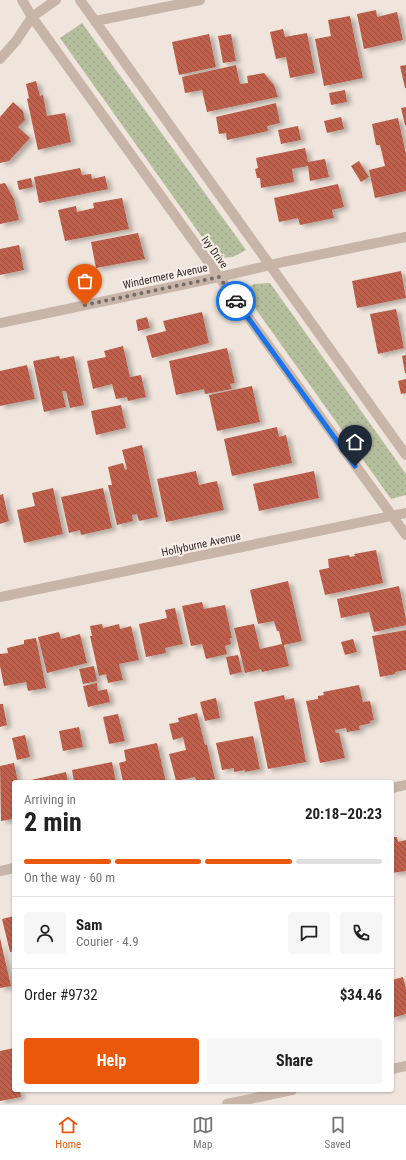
<!DOCTYPE html>
<html lang="en">
<head>
<meta charset="utf-8">
<style>
  body { margin:0; font-family:"Roboto Condensed",sans-serif; background:#f6f6f6; color:#222; height:100vh; display:flex; flex-direction:column; font-size:15px; white-space:nowrap }
  * { box-sizing:border-box; margin:0 }
  p { font-size:13px; color:#767676 }
  .icon { flex:none; width:22px; height:22px; fill:none; stroke:currentColor; stroke-width:2; stroke-linecap:round; stroke-linejoin:round }
  .map { position:relative; flex:1; overflow:hidden }
  .side { position:absolute; left:12px; top:780px; width:382px; height:312px; display:flex; flex-direction:column; background:#fff; border-radius:4px; box-shadow:0 1px 3px #0004 }
  .side>* { flex:none }
  .pin { position:absolute; display:grid; place-items:center; width:34px; height:34px; color:#fff; margin:-41px -17px; border-radius:50% 50% 50% 0; rotate:-45deg; box-shadow:0 0 4px #0007 }
  .pin .icon { rotate:45deg }
  .courier { position:absolute; display:grid; place-items:center; width:40px; height:40px; margin:-20px; border:3px solid #1a73e8; border-radius:50%; background:#fff; color:#222; box-shadow:0 1px 5px #0007 }
  .head em { font-style:normal; font-weight:700 }
  .head div { display:flex; flex-direction:column-reverse }
  .head { display:flex; align-items:center; justify-content:space-between; height:68px; padding:0 12px }
  h1 { font-size:26px; font-weight:700; line-height:30px }
  .bar { display:grid; grid-template-columns:repeat(4,1fr); gap:6px 4px; align-content:center; height:48px; padding:0 12px }
  .bar i { height:5px; border-radius:3px; background:#e0e0e0 }
  .bar .selected { background:#ea580c }
  .bar p { grid-column:span 4 }
  .line { display:flex; align-items:center; gap:10px; padding:0 12px; border-top:1px solid #e0e0e0 }
  .line div { flex:1 }
  .round { display:grid; place-items:center; flex:none; width:42px; height:42px; border-radius:4px; background:#f6f6f6 }
  .cta { display:flex; gap:8px; margin-top:auto; padding:8px 12px }
  .cta a { flex:1; height:46px; border-radius:4px; background:#ea580c; color:#fff; font-size:16px; font-weight:700; line-height:46px; text-align:center }
  .cta a+a { background:#f6f6f6; color:#222 }
  .tabs { display:flex; justify-content:space-around; align-items:center; height:56px; border-top:1px solid #e0e0e0; background:#fff; font-size:11px; color:#767676 }
  .tabs a { display:grid; justify-items:center; gap:2px }
  .tabs .selected { color:#ea580c }
  .map>svg:first-child { display:block }
  .grass { fill:url(#grass-dots) }
  .building { fill:url(#building-back-hatch); filter:url(#shadow) }
  .lines { fill:none; stroke-linecap:round; stroke-linejoin:round }
  .lane { stroke:#c7b5a9; stroke-width:10 }
  .street { stroke:#c7b5a9; stroke-width:10 }
  .done { stroke:#766c67; stroke-width:4; stroke-dasharray:0 7.2 }
  .route { stroke:#1a73e8; stroke-width:5 }
  .labels { text-anchor:middle; stroke-width:4; stroke-linejoin:round; paint-order:stroke }
  .street-label { font-size:11px; fill:#352b28; stroke:#f8f0e8 }
</style>
</head>
<body>
<div class="map">
<svg width="406" height="1104" viewBox="0 0 406 1104">
  <defs>
    <pattern id="grass-dots" width="8" height="8" patternUnits="userSpaceOnUse"><rect width="8" height="8" fill="#b5be9d"/><path d="M2 2h.1M6 6h.1" fill="none" stroke="#9ca387" stroke-width="1.8" stroke-linecap="round"/></pattern>
    <pattern id="building-back-hatch" width="6" height="6" patternUnits="userSpaceOnUse"><rect width="6" height="6" fill="#be614c"/><path d="M-1 5l2 2M0 0l6 6M5-1l2 2" fill="none" stroke="#9b503f"/></pattern>
    <filter id="shadow"><feDropShadow dx="4.5" dy="2.5" stdDeviation="2" flood-color="#0004"/></filter>
  </defs>
  <rect width="100%" height="100%" fill="#f0e5dc"/>
  <!-- grass -->
  <g class="grass">
    <path d="M82,23L246,250L233,257L217,258L60,38Z"/>
    <path d="M270,283L406,474V495L391,499L243,291L254,284Z"/>
  </g>
  <!-- building -->
  <g class="building">
    <path d="M376,10L377,17L397,12L403,40L364,49L357,14Z"/>
    <path d="M350,16L363,78L324,86L315,39L331,36L328,20Z"/>
    <path d="M283,29L285,37L307,33L315,73L290,78L286,57L276,59L270,32Z"/>
    <path d="M209,34L216,67L179,75L172,42Z"/>
    <path d="M231,34L236,61L223,63L218,36Z"/>
    <path d="M236,65L240,84L248,83L247,76L264,73L274,85L278,97L207,112L202,90L185,93L182,77Z"/>
    <path d="M406,65V88H405L400,66Z"/>
    <path d="M36,81L40,96L43,95L47,116L65,113L71,142L38,150L27,99L29,98L26,84Z"/>
    <path d="M345,90L347,102L331,105L329,93Z"/>
    <path d="M13,102L23,111L25,120L18,127L30,138L9,161L0,163V117Z"/>
    <path d="M276,103L280,123L267,126L268,131L227,140L226,133L219,134L216,117Z"/>
    <path d="M406,107V125H405L401,108Z"/>
    <path d="M341,117L344,129L327,133L324,121Z"/>
    <path d="M398,118L406,154V191L375,198L369,170L385,166L380,145H376L372,124Z"/>
    <path d="M298,126L301,140L281,144L278,130Z"/>
    <path d="M305,148L308,162L325,159L329,177L310,181L308,166L292,169L294,182L261,188L260,178H257L255,169L258,168L256,158Z"/>
    <path d="M359,161L369,177L361,182L351,166Z"/>
    <path d="M80,168L82,175L91,174L92,179L105,176L108,189L39,203L34,177Z"/>
    <path d="M31,178L33,187L19,190L17,181Z"/>
    <path d="M5,183L14,199L19,220L0,224V184Z"/>
    <path d="M338,184L344,207L332,210L334,218L300,225L298,218L279,222L274,198Z"/>
    <path d="M122,198L129,229L65,241L58,210L76,206L77,212L94,208L93,203Z"/>
    <path d="M138,233L145,259L96,268L91,242Z"/>
    <path d="M19,245L24,270L0,275V249Z"/>
    <path d="M401,271L406,298L357,308L352,281Z"/>
    <path d="M396,309L404,348L378,354L370,314Z"/>
    <path d="M202,312L209,343L152,358L146,336L166,331L163,321Z"/>
    <path d="M147,317L150,328L138,331L136,320Z"/>
    <path d="M123,346L130,377L141,375L146,397L128,401L127,397L116,399L112,384L93,389L87,361L106,357L104,351Z"/>
    <path d="M227,348L235,383L230,384L232,389L205,394L204,389L176,395L169,361Z"/>
    <path d="M406,355V373H405L402,356Z"/>
    <path d="M59,356L60,359L74,356L84,405L70,408L66,391H62L66,407L44,412L33,361Z"/>
    <path d="M27,365L35,399L0,406V371Z"/>
    <path d="M406,379V393L401,394L398,381Z"/>
    <path d="M252,386L260,422L217,431L209,395Z"/>
    <path d="M121,405L126,428L96,435L91,411Z"/>
    <path d="M277,427L279,437L286,435L292,463L232,476L224,439Z"/>
    <path d="M142,445L158,517L139,521L137,514L132,515L133,521L117,525L108,485H112L108,467L123,463L125,470L127,469L122,450Z"/>
    <path d="M196,471L199,485L217,481L224,510L166,522L157,479Z"/>
    <path d="M314,471L319,498L259,511L253,484Z"/>
    <path d="M53,488L63,534L24,543L17,510L35,506L32,493Z"/>
    <path d="M103,488L112,528L81,535L80,530L69,533L61,497Z"/>
    <path d="M3,494L9,521L0,524V495Z"/>
    <path d="M376,550L383,583L325,595L319,570L329,568L328,559L349,555L350,557L355,556L354,554Z"/>
    <path d="M288,581L302,641L284,645L289,666L262,672L261,669L245,673L234,628L254,624L260,649L282,644L279,631H277L274,621L258,624L250,590Z"/>
    <path d="M399,586L406,619V625L374,632L369,612L341,618L337,599Z"/>
    <path d="M202,602L204,609L225,605L232,638H230L231,644L225,646L227,654L206,659L202,644L191,646L182,606Z"/>
    <path d="M175,608L183,644L165,648L166,653L146,657L139,624L167,618L165,610Z"/>
    <path d="M102,624L103,628L119,624L120,629L131,626L139,660L119,664L123,680L108,683L106,674L99,676L90,636H92L90,626Z"/>
    <path d="M406,630V670L395,672V674L380,677L372,636Z"/>
    <path d="M59,632L61,639L80,634L87,663L47,673L38,637Z"/>
    <path d="M36,638L46,688L28,691L26,682L4,686L0,666V654L8,653L7,648L24,644V640Z"/>
    <path d="M353,639L357,652L345,655L341,642Z"/>
    <path d="M238,655L242,672L230,675L226,657Z"/>
    <path d="M94,666L97,681L83,684L79,669Z"/>
    <path d="M97,683L98,691L107,689L110,702L88,707L83,686Z"/>
    <path d="M359,685L363,702L370,701L374,720L370,721L371,723L359,726L360,730L347,732L346,728L335,730L336,733H339L345,758L320,763L306,701L318,699V696L324,695L323,692Z"/>
    <path d="M284,695L285,700L294,698L306,762L268,769L254,702Z"/>
    <path d="M216,698L220,718L205,721L200,702Z"/>
    <path d="M0,704H3L7,725L0,727Z"/>
    <path d="M197,713L205,745H207L215,779L197,782L195,777L176,781L169,754L186,750L183,737L173,740L169,724L179,722L178,718Z"/>
    <path d="M118,714L125,741L109,744L103,717Z"/>
    <path d="M79,727L83,747L63,751L59,731Z"/>
    <path d="M25,735L30,757L17,760L12,738Z"/>
    <path d="M253,736L260,769L245,772V770L234,772V768L222,770L216,743Z"/>
    <path d="M157,743L166,782H123L119,763L126,761L124,750Z"/>
    <path d="M112,762L116,782H74L72,770Z"/>
    <path d="M14,763L18,782H14V821L12,822V819L1,821L0,766Z"/>
    <path d="M66,772L68,782H27V781Z"/>
    <path d="M392,837H397L398,842L406,840V871L392,873Z"/>
    <path d="M14,916V951L10,952L2,919Z"/>
    <path d="M0,938L11,986L0,988Z"/>
    <path d="M403,977L406,989V1014L392,1018V980Z"/>
    <path d="M14,1048V1090H20L21,1097L0,1101V1051Z"/>
  </g>
  <g class="lines">
    <!-- lane -->
    <path class="lane" d="M22,0L32,17"/>
    <!-- street -->
    <g class="street">
      <path d="M80,0L406,455"/>
      <path d="M32,17L279,360L406,535"/>
      <path d="M95,21L200,0"/>
      <path d="M0,59L16,41L32,17L56,0"/>
      <path d="M0,323L219,277L283,262L406,237"/>
      <path d="M0,597L406,513"/>
      <path d="M392,788L406,785"/>
      <path d="M0,871L14,868"/>
      <path d="M392,1069L406,1066"/>
      <path d="M227,1104L292,1090"/>
    </g>
  </g>
  <g class="lines">
    <!-- done -->
    <path class="done" d="M85,305L219,277L236,301"/>
    <!-- route -->
    <path class="route" d="M236,301L355,466"/>
  </g>
  <g class="labels">
    <!-- street labels -->
    <g class="street-label">
      <text transform="translate(215 252) rotate(54)" y="4">Ivy Drive</text>
      <text transform="translate(165 276) rotate(-12)" y="4">Windermere Avenue</text>
      <text transform="translate(201 544) rotate(-12)" y="4">Hollyburne Avenue</text>
    </g>
  </g>
</svg>
<div class="pin" style="left:85px;top:305px;background:#ea580c"><svg class="icon" aria-label="bag" viewBox="0 0 24 24"><path d="M5 8h14l-1 12H6zM9 8a3 3 0 0 1 6 0"/></svg></div>
<div class="pin" style="left:355px;top:466px;background:#1f2937"><svg class="icon" aria-label="home" viewBox="0 0 24 24"><path d="M3 11l9-7 9 7M6 9v11h12V9"/></svg></div>
<div class="courier" style="left:236px;top:301px"><svg class="icon" aria-label="car" viewBox="0 0 24 24"><path d="M5 17H2v-5l4-1 3-4h7l3 4 3 1v5h-3M9 17h6M6 11h13"/><circle cx="7" cy="17" r="2"/><circle cx="17" cy="17" r="2"/></svg></div>
<section class="side">
<div class="head"><div><h1>2 min</h1><p>Arriving in</p></div><em>20:18–20:23</em></div>
<div class="bar"><i class="selected"></i><i class="selected"></i><i class="selected"></i><i></i><p>On the way · 60 m</p></div>
<div class="line" style="height:72px"><a class="round"><svg class="icon" aria-label="person" viewBox="0 0 24 24"><circle cx="12" cy="8" r="4"/><path d="M4 21q1-7 8-7t8 7"/></svg></a><div><b>Sam</b><p>Courier · 4.9</p></div><a class="round"><svg class="icon" aria-label="chat" viewBox="0 0 24 24"><path d="M4 5h16v11H9l-5 4z"/></svg></a><a class="round"><svg class="icon" aria-label="phone" viewBox="0 0 24 24"><path d="M5 4h4l2 5-3 2q2 4 5 5l2-3 5 2v4C11 20 4 13 5 4z"/></svg></a></div>
<div class="line" style="height:52px"><div>Order #9732</div><b>$34.46</b></div>
<div class="cta"><a>Help</a><a>Share</a></div>
</section>
</div>
<nav class="tabs">
<a class="selected"><svg class="icon" aria-label="home" viewBox="0 0 24 24"><path d="M3 11l9-7 9 7M6 9v11h12V9"/></svg>Home</a>
<a><svg class="icon" aria-label="map" viewBox="0 0 24 24"><path d="M3 6l6-2 6 2 6-2v14l-6 2-6-2-6 2zM9 4v14M15 6v14"/></svg>Map</a>
<a><svg class="icon" aria-label="saved" viewBox="0 0 24 24"><path d="M7 4h10v16l-5-4-5 4z"/></svg>Saved</a>
</nav>
</body>
</html>
